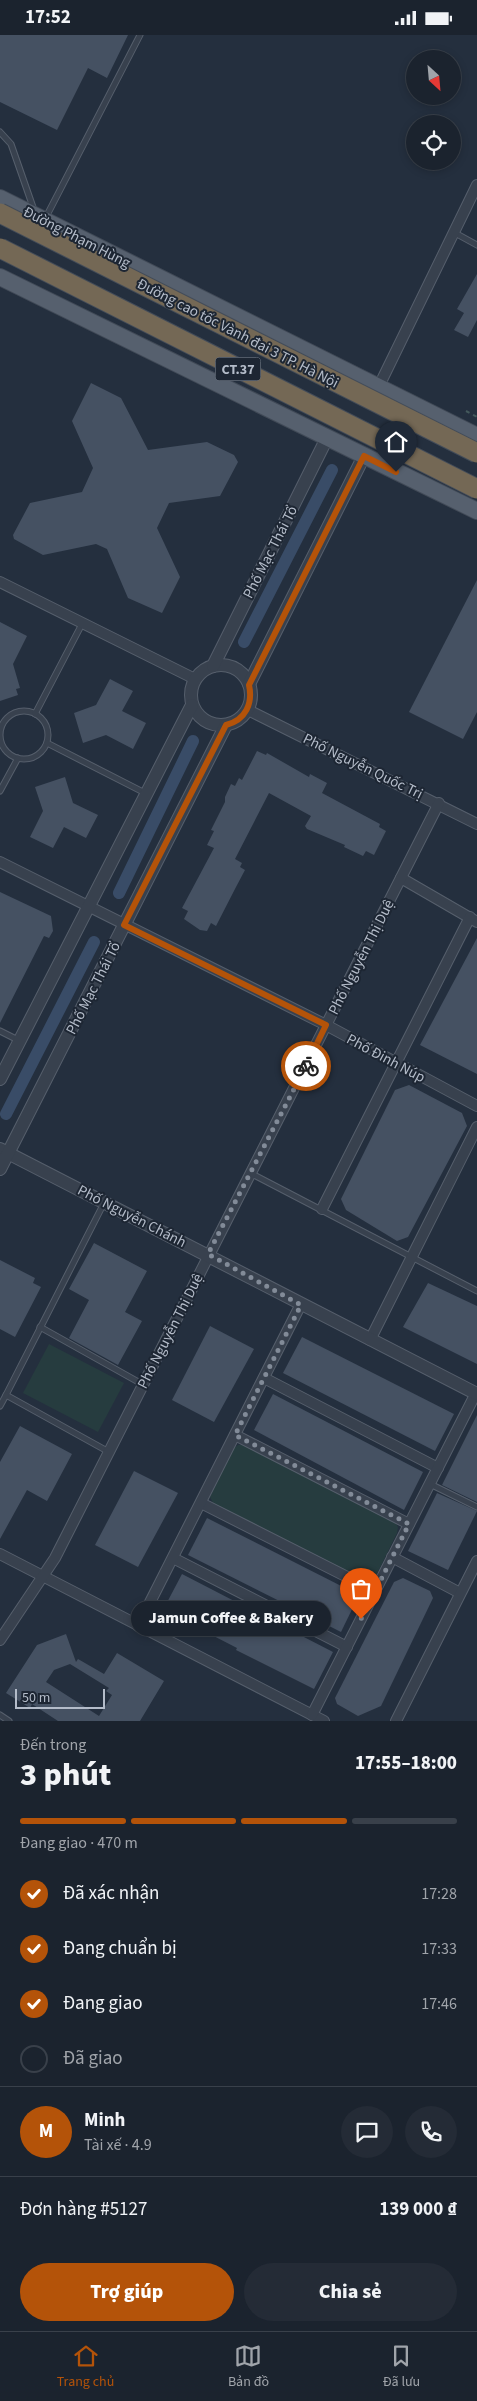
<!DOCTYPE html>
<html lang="vi">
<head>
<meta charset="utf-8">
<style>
  body { margin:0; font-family:"Source Sans 3",sans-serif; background:#242b36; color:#f1f3f6; height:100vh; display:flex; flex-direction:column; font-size:19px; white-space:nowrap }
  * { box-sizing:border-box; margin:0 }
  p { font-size:16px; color:#a0a4aa }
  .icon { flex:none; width:28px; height:28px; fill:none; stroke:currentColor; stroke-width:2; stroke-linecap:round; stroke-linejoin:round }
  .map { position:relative; height:1686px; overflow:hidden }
  .sheet { display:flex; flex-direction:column; background:#1b232e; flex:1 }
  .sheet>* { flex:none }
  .needle { width:32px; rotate:154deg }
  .controls { position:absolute; left:406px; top:15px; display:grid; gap:10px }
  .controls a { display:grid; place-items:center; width:55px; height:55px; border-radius:50%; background:#1b232e; box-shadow:0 2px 8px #0003,0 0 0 1px #39404a; font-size:25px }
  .scale { position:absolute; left:15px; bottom:12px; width:90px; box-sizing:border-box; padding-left:5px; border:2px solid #b4bcc9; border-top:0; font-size:14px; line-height:18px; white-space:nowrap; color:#b4bcc9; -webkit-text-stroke:4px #1d2633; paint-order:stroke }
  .pin { position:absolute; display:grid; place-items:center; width:42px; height:42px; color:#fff; margin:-51px -21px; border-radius:50% 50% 50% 0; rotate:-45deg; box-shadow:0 0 5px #0007 }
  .pin .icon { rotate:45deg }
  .courier { position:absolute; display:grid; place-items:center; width:50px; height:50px; margin:-25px; border:4px solid #b45309; border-radius:50%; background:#fff; color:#222; box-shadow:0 1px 6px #0007 }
  .bubble { position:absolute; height:35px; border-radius:18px; background:#1b232e; box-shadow:0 2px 8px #0003,0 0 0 1px #39404a; font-size:16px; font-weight:800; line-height:35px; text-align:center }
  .summary em { font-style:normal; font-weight:800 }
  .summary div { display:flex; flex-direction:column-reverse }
  .summary { display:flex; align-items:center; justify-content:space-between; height:85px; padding:0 20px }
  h1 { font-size:32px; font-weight:800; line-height:38px }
  .bar { display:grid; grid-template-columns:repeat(4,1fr); gap:8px 5px; align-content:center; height:60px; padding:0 20px }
  .bar i { height:6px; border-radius:4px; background:#39404a }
  .bar .active { background:#b45309 }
  .bar p { grid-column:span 4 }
  .line { display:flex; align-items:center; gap:12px; padding:0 20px; border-top:1px solid #39404a }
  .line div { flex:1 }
  .round { display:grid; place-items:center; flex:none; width:52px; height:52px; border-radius:26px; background:#242b36 }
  ol { padding:0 20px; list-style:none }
  li { display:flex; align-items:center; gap:15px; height:55px }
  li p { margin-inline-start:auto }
  li .icon { padding:5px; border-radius:50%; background:#b45309; color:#fff; stroke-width:4 }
  li:last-child { color:#a0a4aa }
  li i { width:28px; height:28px; border:2px solid #39404a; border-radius:50% }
  .action { display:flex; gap:10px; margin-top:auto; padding:10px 20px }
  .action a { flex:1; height:58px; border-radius:30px; background:#b45309; color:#fff; font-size:20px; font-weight:800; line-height:58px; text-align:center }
  .action a+a { background:#242b36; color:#f1f3f6 }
  .status { display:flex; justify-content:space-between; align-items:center; height:35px; padding:0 25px; background:#1b232e; direction:ltr }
  .status svg { height:14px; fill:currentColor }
  .tab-bar { display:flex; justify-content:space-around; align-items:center; height:70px; border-top:1px solid #39404a; background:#1b232e; font-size:14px; color:#a0a4aa }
  .tab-bar a { display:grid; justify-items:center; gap:2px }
  .tab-bar .active { color:#b45309 }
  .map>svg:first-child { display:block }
  .green { fill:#263c3f }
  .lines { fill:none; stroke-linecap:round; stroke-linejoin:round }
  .canal { stroke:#394c67; stroke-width:12 }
  .building { fill:#455162; fill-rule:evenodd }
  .service-casing { stroke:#565f6c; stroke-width:7 }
  .minor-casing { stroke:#565f6c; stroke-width:12 }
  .tertiary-casing { stroke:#565f6c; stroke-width:14 }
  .primary-casing { stroke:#414a57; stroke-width:18 }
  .path { stroke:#44595c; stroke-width:2; stroke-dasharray:4 4; stroke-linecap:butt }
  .service { stroke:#38414e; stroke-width:5 }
  .minor { stroke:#38414e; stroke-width:10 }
  .tertiary { stroke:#38414e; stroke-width:12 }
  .primary { stroke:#56606e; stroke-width:16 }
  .motorway-bridge-casing { stroke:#434c59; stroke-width:21; stroke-linecap:butt }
  .motorway-bridge { stroke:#746855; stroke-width:19 }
  .done { stroke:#828b98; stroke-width:5; stroke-dasharray:0 9 }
  .route { stroke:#b45309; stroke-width:6 }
  .labels { text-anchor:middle; stroke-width:4; stroke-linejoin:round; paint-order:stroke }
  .shield { fill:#1d2633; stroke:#878f9c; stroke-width:1 }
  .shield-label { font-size:14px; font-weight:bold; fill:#b4bcc9 }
  .street-label { font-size:15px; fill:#b4bcc9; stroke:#1d2633 }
</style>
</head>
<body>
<div class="status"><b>17:52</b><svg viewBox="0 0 49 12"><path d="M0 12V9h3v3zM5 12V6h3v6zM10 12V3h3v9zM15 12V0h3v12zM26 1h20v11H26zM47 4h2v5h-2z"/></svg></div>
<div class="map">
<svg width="477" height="1686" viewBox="0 0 477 1686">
  <rect width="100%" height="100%" fill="#242f3e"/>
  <!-- green -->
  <g class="green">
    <path d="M49,1309L124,1348L98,1397L23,1358Z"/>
    <path d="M238,1410H245L395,1487L398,1492L397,1498L375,1543L370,1546H365L214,1470L210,1462L234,1413Z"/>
  </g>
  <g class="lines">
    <!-- canal -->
    <g class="canal">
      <path d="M244,607L332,435"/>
      <path d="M119,858L193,706"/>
      <path d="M6,1079L94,907"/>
    </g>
  </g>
  <!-- building -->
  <g class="building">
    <path d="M0,0H128L107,43L88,33L57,95L0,67Z"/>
    <path d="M477,239V285L468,302L454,295L464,278L457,274Z"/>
    <path d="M91,348L121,363L148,415L207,407L234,420L238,427L220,461L169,468L157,493L180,542L162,578L128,563L107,514L96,509L43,520L14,504L13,500L30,468L82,457L93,433L72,386Z"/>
    <path d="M477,545V677L463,704L409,677Z"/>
    <path d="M0,587L27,601L13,629L20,653L16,654L18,660L0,666Z"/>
    <path d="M110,644L133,656L122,676L146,688L133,714L106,700L83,708L74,678L96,670Z"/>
    <path d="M257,716L266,720L267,718L309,742L310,739L327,748L322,758L380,789L379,792L386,796L374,820L366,816L363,821L344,812L345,810L307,794L305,791L311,781L269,758L235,824L242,828L240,832L245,835L236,852L216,891L211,888L207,896L200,895L184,884L188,876L182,873L214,813L207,810L214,796L211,795L225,767V762L231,749L235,751L239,743L242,745Z"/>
    <path d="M65,742L73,768L98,780L86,803L64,792L53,813L30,802L43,776L35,752Z"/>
    <path d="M0,857L51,881L53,896L49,903L44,901L0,988Z"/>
    <path d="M477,903V1039L420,1010Z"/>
    <path d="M409,1050L462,1078L467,1091L408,1202L397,1206L346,1175L341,1164L395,1055Z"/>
    <path d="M94,1208L147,1236L125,1277L142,1286L118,1330L69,1303L89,1265L69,1254Z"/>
    <path d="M0,1225L35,1243L33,1248L41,1252L15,1302L0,1294Z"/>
    <path d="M428,1248L477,1271V1329L403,1292Z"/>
    <path d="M210,1291L254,1314L214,1387L172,1365Z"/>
    <path d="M302,1302L454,1379L435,1416L283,1338Z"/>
    <path d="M273,1359L423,1437L404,1475L254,1395Z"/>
    <path d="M477,1380V1467L442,1450Z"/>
    <path d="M20,1391L72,1419L47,1466L27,1455L0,1504V1427Z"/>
    <path d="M134,1436L178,1458L138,1532L95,1510Z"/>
    <path d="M437,1458L477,1476L448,1535L408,1516Z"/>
    <path d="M207,1483L359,1560L341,1597L188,1520Z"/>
    <path d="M182,1539L333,1617L314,1654L236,1615L237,1613L163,1575Z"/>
    <path d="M403,1543L430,1556L433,1563L381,1671L358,1681L337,1669L335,1663L394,1547Z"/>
    <path d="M66,1599L76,1627L78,1624L104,1639L117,1618L164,1646L140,1686H58L32,1669L30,1673L6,1658L37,1610ZM70,1629L109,1653L106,1656L112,1660L99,1681L46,1647L54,1635Z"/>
  </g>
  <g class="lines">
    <defs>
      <g id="service">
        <path d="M0,97L11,109L34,175"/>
        <path d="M45,184L140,0"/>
        <path d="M455,198L477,210"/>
        <circle cx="24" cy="700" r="24"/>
        <path d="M35,679L82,589"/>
        <path d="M47,708L147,759"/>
        <path d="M0,756L18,723"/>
        <path d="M0,996L18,1005"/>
        <path d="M252,1139L477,1256"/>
        <path d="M104,1168L6,1360L109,1417"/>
        <path d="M40,1292L142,1349"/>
        <path d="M0,1371L6,1360"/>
        <path d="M430,1449L477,1472"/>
        <path d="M0,1680L9,1686"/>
      </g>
      <g id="minor">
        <path d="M378,353L477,150"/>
        <path d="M0,547L195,644"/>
        <path d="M248,675L477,789"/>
        <path d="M0,827L326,990L477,1071"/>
        <path d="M401,843L477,887"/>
        <path d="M322,1174L470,882"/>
        <path d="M370,1305L477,1092"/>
        <path d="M264,1343L438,1433"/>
        <path d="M235,1400L409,1489"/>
        <path d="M201,1468L375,1556"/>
        <path d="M0,1519L324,1686"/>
        <path d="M392,1522L460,1558"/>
        <path d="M173,1523L347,1612"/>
        <path d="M138,1591L301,1269"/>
        <path d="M0,1605L55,1523L439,768"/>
        <path d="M312,1680L476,1358"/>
        <path d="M396,1686L477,1526"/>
      </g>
      <g id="tertiary">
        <circle cx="221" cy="660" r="30"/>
        <path d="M213,631L327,403"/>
        <path d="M249,649L364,421"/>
        <path d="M0,1044L192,670"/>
        <path d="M0,1114L477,1359"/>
        <path d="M0,1134L226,690"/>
      </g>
      <g id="primary">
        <path d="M0,163L477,401"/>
        <path d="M0,242L477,476"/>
      </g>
    </defs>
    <!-- service casing -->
    <use href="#service" class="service-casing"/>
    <!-- minor casing -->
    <use href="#minor" class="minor-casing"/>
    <!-- tertiary casing -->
    <use href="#tertiary" class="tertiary-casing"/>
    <!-- primary casing -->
    <use href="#primary" class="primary-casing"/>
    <!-- path -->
    <path class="path" d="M466,376L477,382"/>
    <!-- service -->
    <use href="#service" class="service"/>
    <!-- minor -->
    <use href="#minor" class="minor"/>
    <!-- tertiary -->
    <use href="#tertiary" class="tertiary"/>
    <!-- primary -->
    <use href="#primary" class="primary"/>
    <defs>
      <g id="motorway-bridge">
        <path d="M0,178L477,418"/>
        <path d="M0,213L477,454"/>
      </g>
    </defs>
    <!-- motorway-bridge casing -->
    <use href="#motorway-bridge" class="motorway-bridge-casing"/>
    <!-- motorway-bridge -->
    <use href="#motorway-bridge" class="motorway-bridge"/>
  </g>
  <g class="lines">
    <!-- done -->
    <path class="done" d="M306,1031L208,1219L301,1270L235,1400L409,1489L361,1584"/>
    <!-- route -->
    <path class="route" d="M306,1031L326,990L124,890L226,690C246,685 253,668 249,650L364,421L396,437"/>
  </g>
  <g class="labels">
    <!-- shield labels -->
    <rect class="shield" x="215.5" y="322.5" width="45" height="23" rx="4"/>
    <g class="shield-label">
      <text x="238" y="339">CT.37</text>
    </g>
    <!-- street labels -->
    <g class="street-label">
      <text transform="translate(77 202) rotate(27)" y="5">Đường Phạm Hùng</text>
      <text transform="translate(238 298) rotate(27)" y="5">Đường cao tốc Vành đai 3 TP. Hà Nội</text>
      <text transform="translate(270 517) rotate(-63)" y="5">Phố Mạc Thái Tổ</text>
      <text transform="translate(363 731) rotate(26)" y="5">Phố Nguyễn Quốc Trị</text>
      <text transform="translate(361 922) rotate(-63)" y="5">Phố Nguyễn Thị Duệ</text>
      <text transform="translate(93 953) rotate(-63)" y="5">Phố Mạc Thái Tổ</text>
      <text transform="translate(386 1023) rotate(28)" y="5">Phố Đinh Núp</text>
      <text transform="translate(132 1181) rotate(27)" y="5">Phố Nguyễn Chánh</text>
      <text transform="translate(170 1296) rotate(-63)" y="5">Phố Nguyễn Thị Duệ</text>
    </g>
  </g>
</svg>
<div class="controls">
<a><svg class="needle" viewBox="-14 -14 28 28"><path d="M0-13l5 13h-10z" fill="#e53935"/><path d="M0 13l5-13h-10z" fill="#a0a4aa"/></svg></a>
<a><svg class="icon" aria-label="locate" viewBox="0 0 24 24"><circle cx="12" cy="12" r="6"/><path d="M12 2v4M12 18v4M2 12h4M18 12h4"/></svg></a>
</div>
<div class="scale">50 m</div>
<div class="pin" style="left:361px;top:1584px;background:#ea580c"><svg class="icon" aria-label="bag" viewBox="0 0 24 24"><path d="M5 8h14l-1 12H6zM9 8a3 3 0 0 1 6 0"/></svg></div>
<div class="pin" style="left:396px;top:437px;background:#1f2937"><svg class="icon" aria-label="home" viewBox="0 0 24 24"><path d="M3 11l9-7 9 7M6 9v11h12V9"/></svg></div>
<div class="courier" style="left:306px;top:1031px"><svg class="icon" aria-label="bike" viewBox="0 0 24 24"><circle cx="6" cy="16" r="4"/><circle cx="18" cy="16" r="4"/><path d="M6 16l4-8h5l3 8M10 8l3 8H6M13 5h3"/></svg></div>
<div class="bubble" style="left:131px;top:1566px;width:200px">Jamun Coffee &amp; Bakery</div>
</div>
<section class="sheet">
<div class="summary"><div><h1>3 phút</h1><p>Đến trong</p></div><em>17:55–18:00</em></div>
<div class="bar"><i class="active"></i><i class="active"></i><i class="active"></i><i></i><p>Đang giao · 470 m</p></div>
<ol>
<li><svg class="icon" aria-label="check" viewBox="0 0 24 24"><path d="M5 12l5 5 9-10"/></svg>Đã xác nhận<p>17:28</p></li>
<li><svg class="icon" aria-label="check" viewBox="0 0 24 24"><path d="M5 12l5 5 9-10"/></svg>Đang chuẩn bị<p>17:33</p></li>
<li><svg class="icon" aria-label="check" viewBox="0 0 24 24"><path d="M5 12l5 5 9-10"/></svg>Đang giao<p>17:46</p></li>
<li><i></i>Đã giao</li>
</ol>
<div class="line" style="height:90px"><b class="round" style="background:#b45309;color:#fff">M</b><div><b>Minh</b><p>Tài xế · 4.9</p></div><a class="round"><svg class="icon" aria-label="chat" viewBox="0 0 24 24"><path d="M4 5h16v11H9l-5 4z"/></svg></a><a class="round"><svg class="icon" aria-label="phone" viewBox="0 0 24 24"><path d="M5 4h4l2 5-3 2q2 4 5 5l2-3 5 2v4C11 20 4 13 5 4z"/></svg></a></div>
<div class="line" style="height:65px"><div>Đơn hàng #5127</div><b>139 000 ₫</b></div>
<div class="action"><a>Trợ giúp</a><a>Chia sẻ</a></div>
</section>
<nav class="tab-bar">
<a class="active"><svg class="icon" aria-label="home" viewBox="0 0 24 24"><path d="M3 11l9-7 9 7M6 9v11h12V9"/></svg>Trang chủ</a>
<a><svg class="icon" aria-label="map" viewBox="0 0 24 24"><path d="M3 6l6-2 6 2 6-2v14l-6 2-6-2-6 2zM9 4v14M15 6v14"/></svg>Bản đồ</a>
<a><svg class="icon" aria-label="saved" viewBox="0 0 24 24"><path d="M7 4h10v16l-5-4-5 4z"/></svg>Đã lưu</a>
</nav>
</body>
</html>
